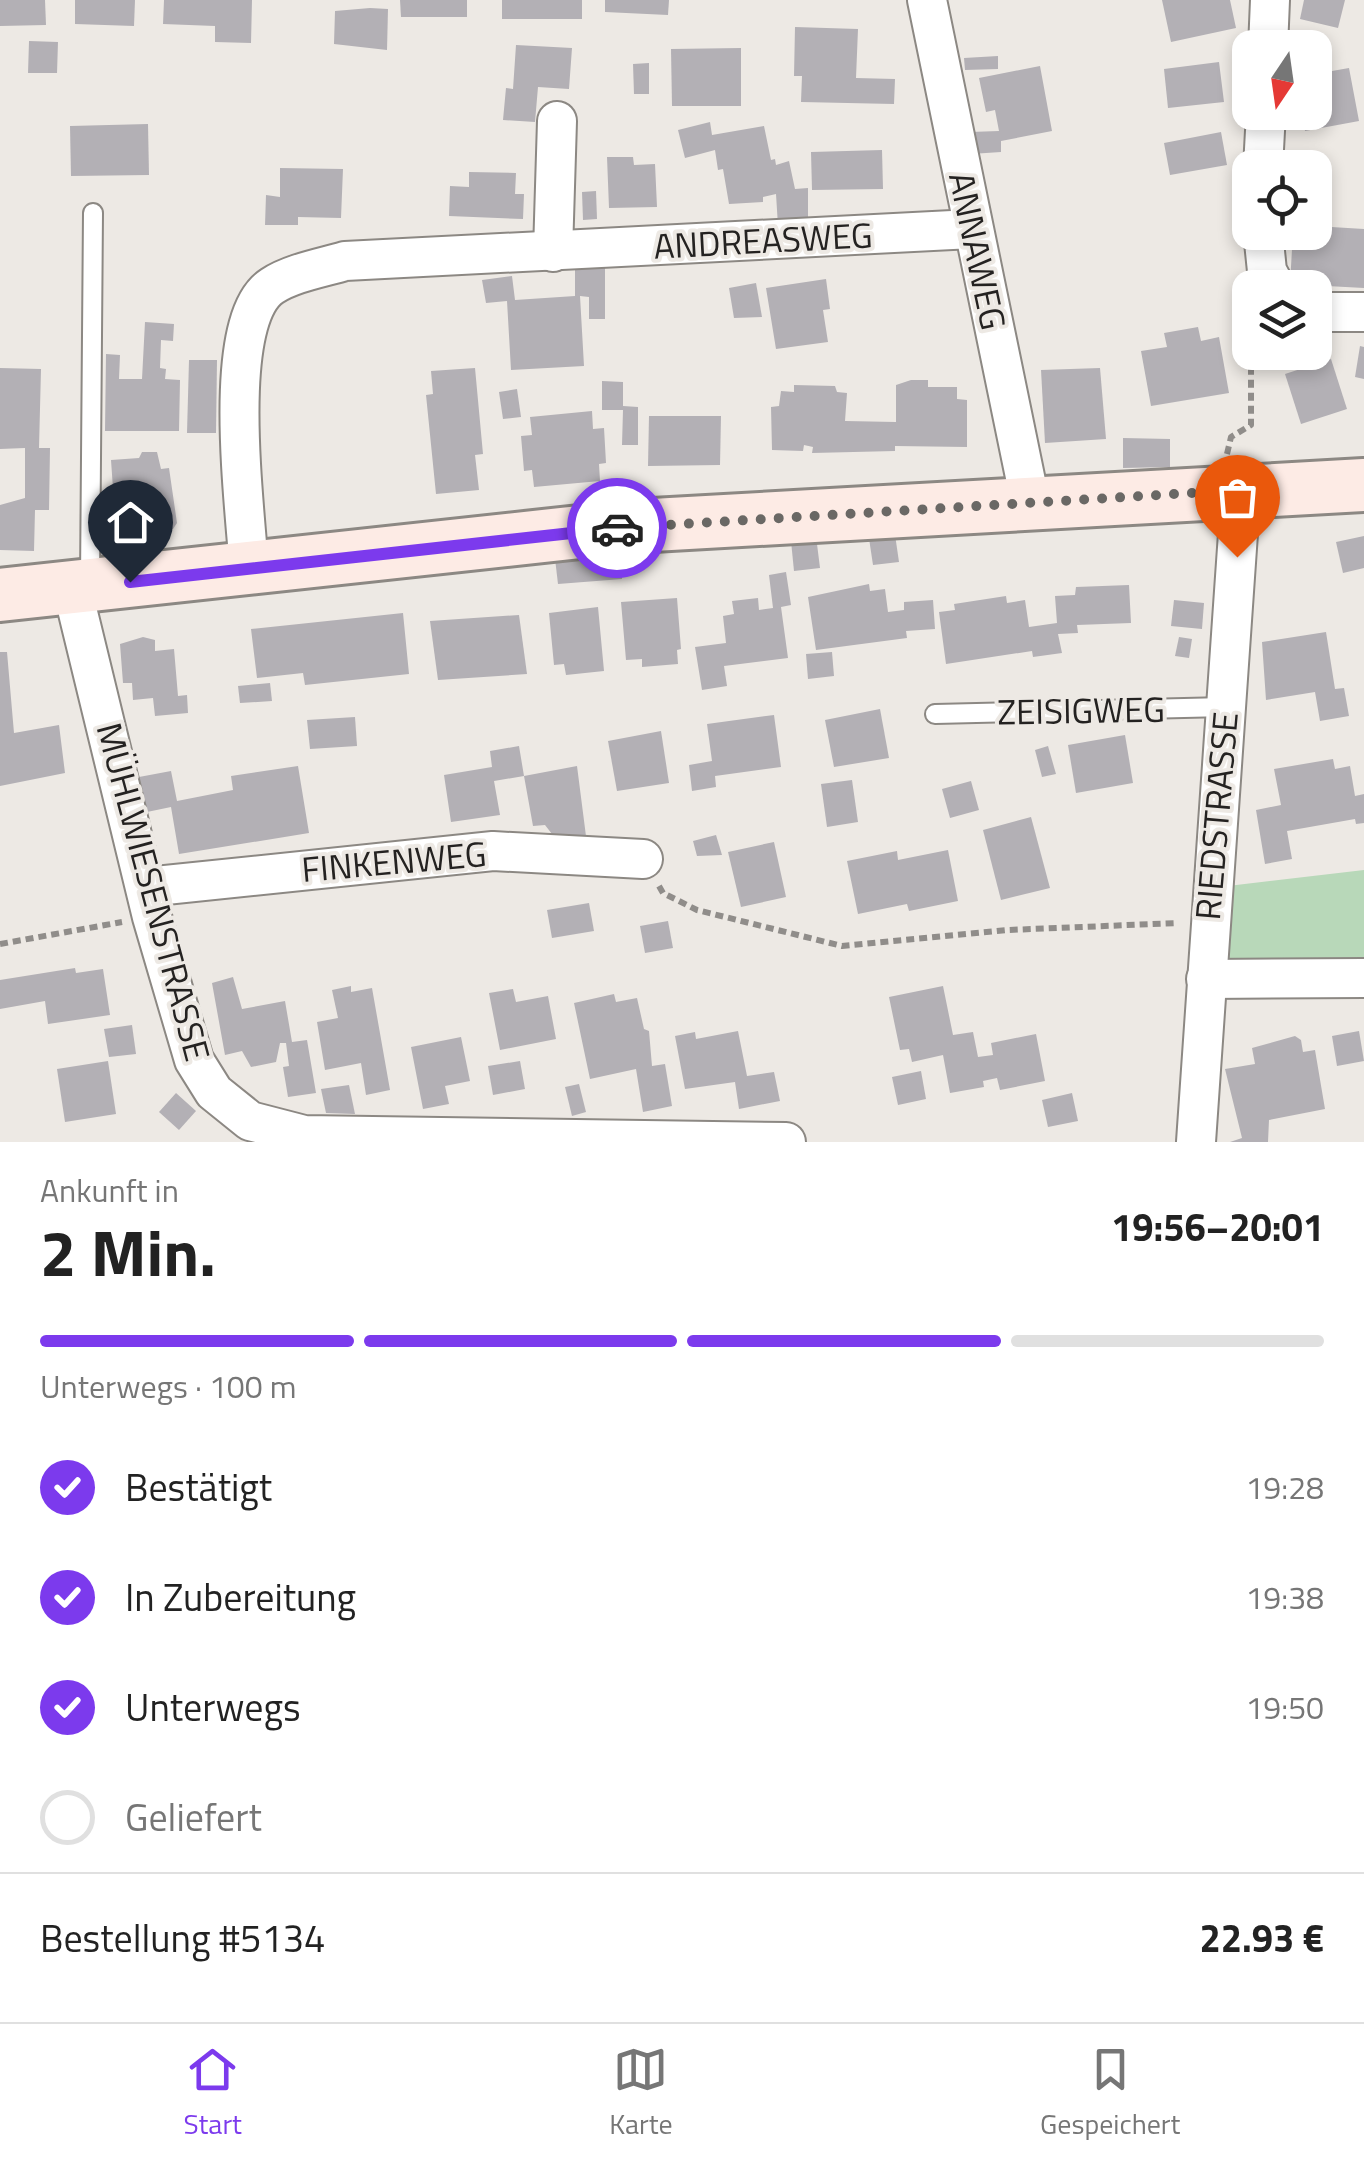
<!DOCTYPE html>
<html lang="de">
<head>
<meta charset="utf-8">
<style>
  body { margin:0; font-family:"Titillium Web",sans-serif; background:#f2f2f2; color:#222; height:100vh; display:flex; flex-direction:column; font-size:38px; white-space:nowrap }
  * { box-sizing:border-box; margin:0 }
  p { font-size:32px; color:#767676 }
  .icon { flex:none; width:55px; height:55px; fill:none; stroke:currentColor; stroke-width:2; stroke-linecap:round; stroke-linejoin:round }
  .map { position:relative; height:1142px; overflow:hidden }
  .drawer { display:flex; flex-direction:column; background:#fff; flex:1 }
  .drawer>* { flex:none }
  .needle { width:65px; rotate:193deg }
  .buttons { position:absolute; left:1232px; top:30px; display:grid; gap:20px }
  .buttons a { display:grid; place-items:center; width:100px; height:100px; border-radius:20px; background:#fff; box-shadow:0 5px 15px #0003; font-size:50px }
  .pin { position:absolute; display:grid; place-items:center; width:85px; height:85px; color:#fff; margin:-102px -42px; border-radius:50% 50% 50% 0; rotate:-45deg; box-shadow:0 0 10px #0007 }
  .pin .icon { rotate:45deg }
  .courier { position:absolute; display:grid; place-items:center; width:100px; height:100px; margin:-50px; border:8px solid #7c3aed; border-radius:50%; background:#fff; color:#222; box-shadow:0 2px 12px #0007 }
  .summary em { font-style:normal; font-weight:700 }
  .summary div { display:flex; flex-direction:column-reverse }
  .summary { display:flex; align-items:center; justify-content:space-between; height:170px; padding:0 40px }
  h1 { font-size:65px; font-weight:700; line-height:75px }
  .bar { display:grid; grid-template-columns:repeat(4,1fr); gap:15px 10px; align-content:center; height:120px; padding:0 40px }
  .bar i { height:12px; border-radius:8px; background:#e0e0e0 }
  .bar .active { background:#7c3aed }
  .bar p { grid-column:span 4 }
  .line { display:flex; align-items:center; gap:25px; padding:0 40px; border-top:2px solid #e0e0e0 }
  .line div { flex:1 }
  ol { padding:0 40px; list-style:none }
  li { display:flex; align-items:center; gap:30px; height:110px }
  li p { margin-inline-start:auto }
  li .icon { padding:10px; border-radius:50%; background:#7c3aed; color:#fff; stroke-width:4 }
  li:last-child { color:#767676 }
  li i { width:55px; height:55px; border:5px solid #e0e0e0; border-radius:50% }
  .menu { display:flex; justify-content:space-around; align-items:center; height:140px; border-top:2px solid #e0e0e0; background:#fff; font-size:28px; color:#767676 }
  .menu a { display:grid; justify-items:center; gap:5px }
  .menu .active { color:#7c3aed }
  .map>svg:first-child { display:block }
  .green { fill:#b8d8b9 }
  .building { fill:#b3b0b5 }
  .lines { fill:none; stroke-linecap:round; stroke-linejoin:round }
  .lane-casing { stroke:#8c8883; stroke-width:22 }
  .street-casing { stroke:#8c8883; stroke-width:42 }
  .secondary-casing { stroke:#8c8883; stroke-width:58 }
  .path { stroke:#908d8a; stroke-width:6; stroke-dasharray:8 5; stroke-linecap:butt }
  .lane { stroke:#fff; stroke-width:18 }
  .street { stroke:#fff; stroke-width:38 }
  .secondary { stroke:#fdebe5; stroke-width:52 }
  .done { stroke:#6a6865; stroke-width:10; stroke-dasharray:0 18 }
  .route { stroke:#7c3aed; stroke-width:12 }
  .labels { text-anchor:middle; stroke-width:8; stroke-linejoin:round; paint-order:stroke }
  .street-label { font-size:35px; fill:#242221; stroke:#ede9e4 }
</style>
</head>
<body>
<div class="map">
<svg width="1364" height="1142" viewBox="0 0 1364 1142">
  <rect width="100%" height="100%" fill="#ede9e4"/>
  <!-- green -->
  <path class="green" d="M1364,870V978L1206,979L1211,888Z"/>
  <!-- building -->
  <g class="building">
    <path d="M0,0H45L46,25L0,26Z"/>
    <path d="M75,0H135L134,26L75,24Z"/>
    <path d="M164,0H252L251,43L215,42V26L163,24Z"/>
    <path d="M400,0H467V17H401Z"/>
    <rect x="502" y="0" width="80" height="19"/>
    <path d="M605,0H669L668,15L605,12Z"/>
    <path d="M1162,0H1230L1236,28L1171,42Z"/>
    <path d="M1304,0H1345L1338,28L1300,19Z"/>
    <path d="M370,8L388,9L387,50L334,44L335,11Z"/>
    <path d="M795,27L858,29L856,78L895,79L894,104L801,102L802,76H794Z"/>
    <path d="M29,41L58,42L57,73H28Z"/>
    <path d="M516,45L572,48L569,89L538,87L535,122L503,120L506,88L513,89Z"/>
    <path d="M741,48V106H672L671,49Z"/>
    <path d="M998,56V69L965,70L964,58Z"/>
    <path d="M1219,62L1224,102L1168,108L1164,69Z"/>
    <path d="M649,63V94H634L633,64Z"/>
    <path d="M1040,66L1052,131L1001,141V152L971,154L970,132L999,131L995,110L986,112L979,78Z"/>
    <path d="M1349,68L1359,121L1305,131L1302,112H1315V74Z"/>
    <path d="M710,122L712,135L764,126L771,160L775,159L776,165L789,161L795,189L808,188V226H778L776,194L763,197V202L729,204L723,169L718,170L715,150L685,158L678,130Z"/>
    <path d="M148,124L149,175L71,176L70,126Z"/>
    <path d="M1221,132L1227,165L1170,175L1164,143Z"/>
    <path d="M882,150L883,189L812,190L811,152Z"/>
    <path d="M607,157H633L634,165L655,164L657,207L609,208Z"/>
    <path d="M280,168L343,169L341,218L298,217V225H265L266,195L280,197Z"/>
    <path d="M469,172L516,173L515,194H524L523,219L449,216L450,186L469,187Z"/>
    <path d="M596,191L597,219L583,220L582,192Z"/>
    <path d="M1315,226L1364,229V288L1290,284L1293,232H1315Z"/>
    <path d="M575,268H605V319H589V297L580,296L584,366L511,370L507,301L486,303L482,280L512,276L515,300L575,296Z"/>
    <path d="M826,279L830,309L823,310L828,342L776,349L766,288Z"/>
    <path d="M756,283L762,317L734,318L729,288Z"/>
    <path d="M145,322L174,324L173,341L161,340L160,368L166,369L165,379L180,380L179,431H105L106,354L120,355L119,379H142Z"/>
    <path d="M1198,327L1201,341L1219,337L1229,393L1151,406L1141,351L1167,347L1164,333Z"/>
    <path d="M1360,346L1364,347V379L1355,377Z"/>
    <path d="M1331,359L1347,409L1301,424L1285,374Z"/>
    <path d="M189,360H217L216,433H187Z"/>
    <path d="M0,368L41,369L39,448H50L49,510H35L34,551L0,550V505L25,498V448L0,449Z"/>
    <path d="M475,368L483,454L475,455L479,490L436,494L426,395L433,394L431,371Z"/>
    <path d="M1100,368L1106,439L1045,443L1041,370Z"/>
    <path d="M911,380H928V387H957V399L967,400V447L895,446V451L812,453L813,447L804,445L803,451L772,450L771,407L779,406L781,391L794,392V385L835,386L837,392L847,393L845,421L896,422V385Z"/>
    <path d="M602,381L623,382V406L638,407V445H622L623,410H602Z"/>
    <path d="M517,389L521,417L503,419L499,392Z"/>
    <path d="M592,411L593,429L604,428L606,463L599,464L600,481L534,487L532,470L524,471L521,436L532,435L530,417Z"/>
    <path d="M649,416H721L720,465L648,466Z"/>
    <path d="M1123,438L1170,439V467L1123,468Z"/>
    <path d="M142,452H157L161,469L169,468L177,523L173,529L116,532L111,460L139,458Z"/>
    <path d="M893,521L899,562L873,565L867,525Z"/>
    <path d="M815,528L820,568L794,571L790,531Z"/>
    <path d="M1364,536V568L1343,573L1336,542Z"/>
    <path d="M619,544L622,579L558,584L554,550Z"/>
    <path d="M786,572L791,605L781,607L788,658L724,666L727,686L702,690L695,647L726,643L723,616L734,614L732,601L758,598L759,610L773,608L769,575Z"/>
    <path d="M869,584L870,591L885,589L888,612L904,610V602L933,600L935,629L906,631L907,638L816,650L808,597Z"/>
    <path d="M1129,585L1131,623L1077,625L1078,633L1058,634L1062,653L1033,657L1032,651L946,664L939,612L955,610L954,604L1006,596L1007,603L1025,600L1029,627L1057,623L1055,596L1075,595L1076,587Z"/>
    <path d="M677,598L681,649L677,650L678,664L642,667V659L626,660L621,602Z"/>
    <path d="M1174,600L1204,603L1202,629L1171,626Z"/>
    <path d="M598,607L604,671L566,675L564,664L554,665L549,613Z"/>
    <path d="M403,613L409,674L305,685L303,673L257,678L251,629Z"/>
    <path d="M519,615L527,674L438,680L430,621Z"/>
    <path d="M1326,632L1335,689L1344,688L1349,716L1320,721L1315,692L1266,700L1262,642Z"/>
    <path d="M143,637L155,640V651L174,649L178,696L187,695L188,713L155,716L153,698L133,700L132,683H123L120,644Z"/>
    <path d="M1179,637L1192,639L1189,658L1175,656Z"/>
    <path d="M0,652H7L14,733L59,725L65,773L0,786Z"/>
    <path d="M832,652L834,676L808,679L806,654Z"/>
    <path d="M270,683L272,701L240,703L238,686Z"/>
    <path d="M880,709L889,758L834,767L825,720Z"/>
    <path d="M774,715L781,767L715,776L716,787L692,791L689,765L712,761L707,724Z"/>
    <path d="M355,717L357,746L310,749L307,720Z"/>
    <path d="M661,731L669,783L617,791L608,741Z"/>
    <path d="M1125,735L1133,783L1076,793L1068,745Z"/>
    <path d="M519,746L524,776L494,781L500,815L451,822L444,775L492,767L490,751Z"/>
    <path d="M1048,746L1056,774L1042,777L1035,750Z"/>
    <path d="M1333,759L1335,769L1350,766L1355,796L1364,794V823L1356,824L1355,819L1287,831L1292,859L1265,864L1256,810L1281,805L1274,769Z"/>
    <path d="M298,766L309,833L179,854L171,807L147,812L139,777L171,771L177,801L233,790L231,776Z"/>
    <path d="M577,766L587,844L559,843L545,825L533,826L524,776Z"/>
    <path d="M852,780L858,822L827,827L821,784Z"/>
    <path d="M971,781L979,810L950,818L942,789Z"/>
    <path d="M1031,817L1050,888L1001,900L983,830Z"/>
    <path d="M716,835L722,855L697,856L693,841Z"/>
    <path d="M774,842L786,897L741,907L728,852Z"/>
    <path d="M948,850L958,901L909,911L907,904L858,914L847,861L897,851L898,860Z"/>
    <path d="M589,903L594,931L552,938L547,910Z"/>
    <path d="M668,921L673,948L645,953L640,926Z"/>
    <path d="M75,968L76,973L103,969L110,1015L48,1024L45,1001L0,1009V980Z"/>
    <path d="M233,977L242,1009L285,1001L292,1042L307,1040L316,1093L288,1097L283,1067L289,1066L286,1043H280L276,1062L251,1067L242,1051L225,1055L212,983Z"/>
    <path d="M351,986V992L372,988L390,1090L366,1095L361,1063L325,1070L317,1022L338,1018L332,990Z"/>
    <path d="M943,986L953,1035L973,1032L978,1057L993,1055L991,1043L1036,1034L1045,1081L1000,1090L997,1078L983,1081L984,1087L950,1093L943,1055L912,1062L909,1049L900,1050L889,997Z"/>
    <path d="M513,989L516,1002L548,996L556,1039L500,1050L489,993Z"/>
    <path d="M614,994L616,1002L637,998L644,1029L649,1031L652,1066L665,1064L672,1106L643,1112L636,1069L590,1079L574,1003Z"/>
    <path d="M132,1025L136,1054L109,1057L104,1029Z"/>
    <path d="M738,1031L747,1076L774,1072L780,1101L739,1109L735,1082L685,1089L675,1036L695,1032L696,1039Z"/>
    <path d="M1359,1031L1364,1061L1337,1066L1332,1036Z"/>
    <path d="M1295,1036L1301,1040L1303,1052L1315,1050L1325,1109L1269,1120L1268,1142H1230L1242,1138L1225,1069L1255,1064L1252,1048Z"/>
    <path d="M461,1037L470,1081L445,1086L449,1104L423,1109L411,1047Z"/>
    <path d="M108,1061L116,1114L65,1122L57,1069Z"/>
    <path d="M520,1061L525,1089L493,1095L488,1066Z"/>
    <path d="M921,1071L926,1099L898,1105L892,1077Z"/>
    <path d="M579,1084L586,1112L572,1116L565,1087Z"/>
    <path d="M349,1085L355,1114L326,1113L321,1089Z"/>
    <path d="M176,1093L196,1111L179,1130L159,1112Z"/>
    <path d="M1072,1093L1078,1121L1048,1127L1042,1100Z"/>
  </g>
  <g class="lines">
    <defs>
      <g id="lane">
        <path d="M90,580L93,213"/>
        <path d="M935,714L1226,707"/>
      </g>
      <g id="street">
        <path d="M927,0L1030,501"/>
        <path d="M1268,48L1270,0"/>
        <path d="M1263,168L1266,112"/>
        <path d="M1263,232L1267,271L1276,288"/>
        <path d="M553,252L557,121"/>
        <path d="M1315,312H1364"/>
        <path d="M249,571C246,511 219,321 272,286C292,273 321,268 345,261L972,229"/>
        <path d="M72,588L152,917L194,1060L214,1092L250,1121L304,1135L786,1142"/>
        <path d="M146,887L493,851L643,859"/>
        <path d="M1206,979L1364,978"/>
        <path d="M1196,1142L1241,490"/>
      </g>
      <path id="secondary" d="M0,595L635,526L1364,485"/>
    </defs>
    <!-- lane casing -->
    <use href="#lane" class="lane-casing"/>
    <!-- street casing -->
    <use href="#street" class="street-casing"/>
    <!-- secondary casing -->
    <use href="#secondary" class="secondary-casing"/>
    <!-- path -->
    <g class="path">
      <path d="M1227,454L1231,437L1251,425V352"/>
      <path d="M659,886L663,893L697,910L842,946L1008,930L1178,923"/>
      <path d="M0,944L122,922"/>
    </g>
    <!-- lane -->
    <use href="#lane" class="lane"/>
    <!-- street -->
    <use href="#street" class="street"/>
    <!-- secondary -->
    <use href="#secondary" class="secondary"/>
  </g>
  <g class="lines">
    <!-- done -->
    <path class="done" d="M617,528L1241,490L1237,557"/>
    <!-- route -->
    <path class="route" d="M130,582L617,528"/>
  </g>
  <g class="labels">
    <!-- street labels -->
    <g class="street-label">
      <text transform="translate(763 241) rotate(-3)" y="12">ANDREASWEG</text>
      <text transform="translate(977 251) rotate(78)" y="12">ANNAWEG</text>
      <text transform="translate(1081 711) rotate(-1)" y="12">ZEISIGWEG</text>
      <text transform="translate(1217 816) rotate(-85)" y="12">RIEDSTRASSE</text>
      <text transform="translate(394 862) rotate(-5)" y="12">FINKENWEG</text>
      <text transform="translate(153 892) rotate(75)" y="12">MÜHLWIESENSTRASSE</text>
    </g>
  </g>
</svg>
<div class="buttons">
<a><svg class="needle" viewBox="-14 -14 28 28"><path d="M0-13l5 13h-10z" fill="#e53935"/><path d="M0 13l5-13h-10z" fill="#767676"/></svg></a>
<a><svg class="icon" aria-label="locate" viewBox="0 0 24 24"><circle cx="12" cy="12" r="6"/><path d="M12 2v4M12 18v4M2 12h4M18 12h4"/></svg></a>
<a><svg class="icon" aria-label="layers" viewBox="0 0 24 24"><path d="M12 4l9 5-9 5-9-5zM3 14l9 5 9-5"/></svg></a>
</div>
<div class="pin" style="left:1237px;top:557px;background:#ea580c"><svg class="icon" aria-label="bag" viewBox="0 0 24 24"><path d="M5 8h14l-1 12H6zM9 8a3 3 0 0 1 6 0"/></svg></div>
<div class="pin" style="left:130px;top:582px;background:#1f2937"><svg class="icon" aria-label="home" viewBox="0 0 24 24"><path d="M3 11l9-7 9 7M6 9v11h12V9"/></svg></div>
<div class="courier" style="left:617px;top:528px"><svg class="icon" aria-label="car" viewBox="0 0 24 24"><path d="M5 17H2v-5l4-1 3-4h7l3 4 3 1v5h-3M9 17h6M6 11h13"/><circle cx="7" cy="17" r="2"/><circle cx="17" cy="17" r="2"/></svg></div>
</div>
<section class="drawer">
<div class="summary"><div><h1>2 Min.</h1><p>Ankunft in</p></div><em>19:56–20:01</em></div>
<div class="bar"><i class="active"></i><i class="active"></i><i class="active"></i><i></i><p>Unterwegs · 100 m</p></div>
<ol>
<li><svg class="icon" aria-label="check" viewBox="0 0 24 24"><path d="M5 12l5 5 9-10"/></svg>Bestätigt<p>19:28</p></li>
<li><svg class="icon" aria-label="check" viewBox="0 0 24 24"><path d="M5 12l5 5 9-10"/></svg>In Zubereitung<p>19:38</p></li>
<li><svg class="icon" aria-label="check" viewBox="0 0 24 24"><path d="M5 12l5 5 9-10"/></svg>Unterwegs<p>19:50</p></li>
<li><i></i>Geliefert</li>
</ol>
<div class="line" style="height:130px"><div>Bestellung #5134</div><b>22.93 €</b></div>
</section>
<nav class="menu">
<a class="active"><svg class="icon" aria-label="home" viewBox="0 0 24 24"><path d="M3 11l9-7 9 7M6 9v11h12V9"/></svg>Start</a>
<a><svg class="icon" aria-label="map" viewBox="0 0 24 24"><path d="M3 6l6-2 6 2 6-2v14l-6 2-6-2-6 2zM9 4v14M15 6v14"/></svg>Karte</a>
<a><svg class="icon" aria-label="saved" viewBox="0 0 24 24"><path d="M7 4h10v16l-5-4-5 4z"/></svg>Gespeichert</a>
</nav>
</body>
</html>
